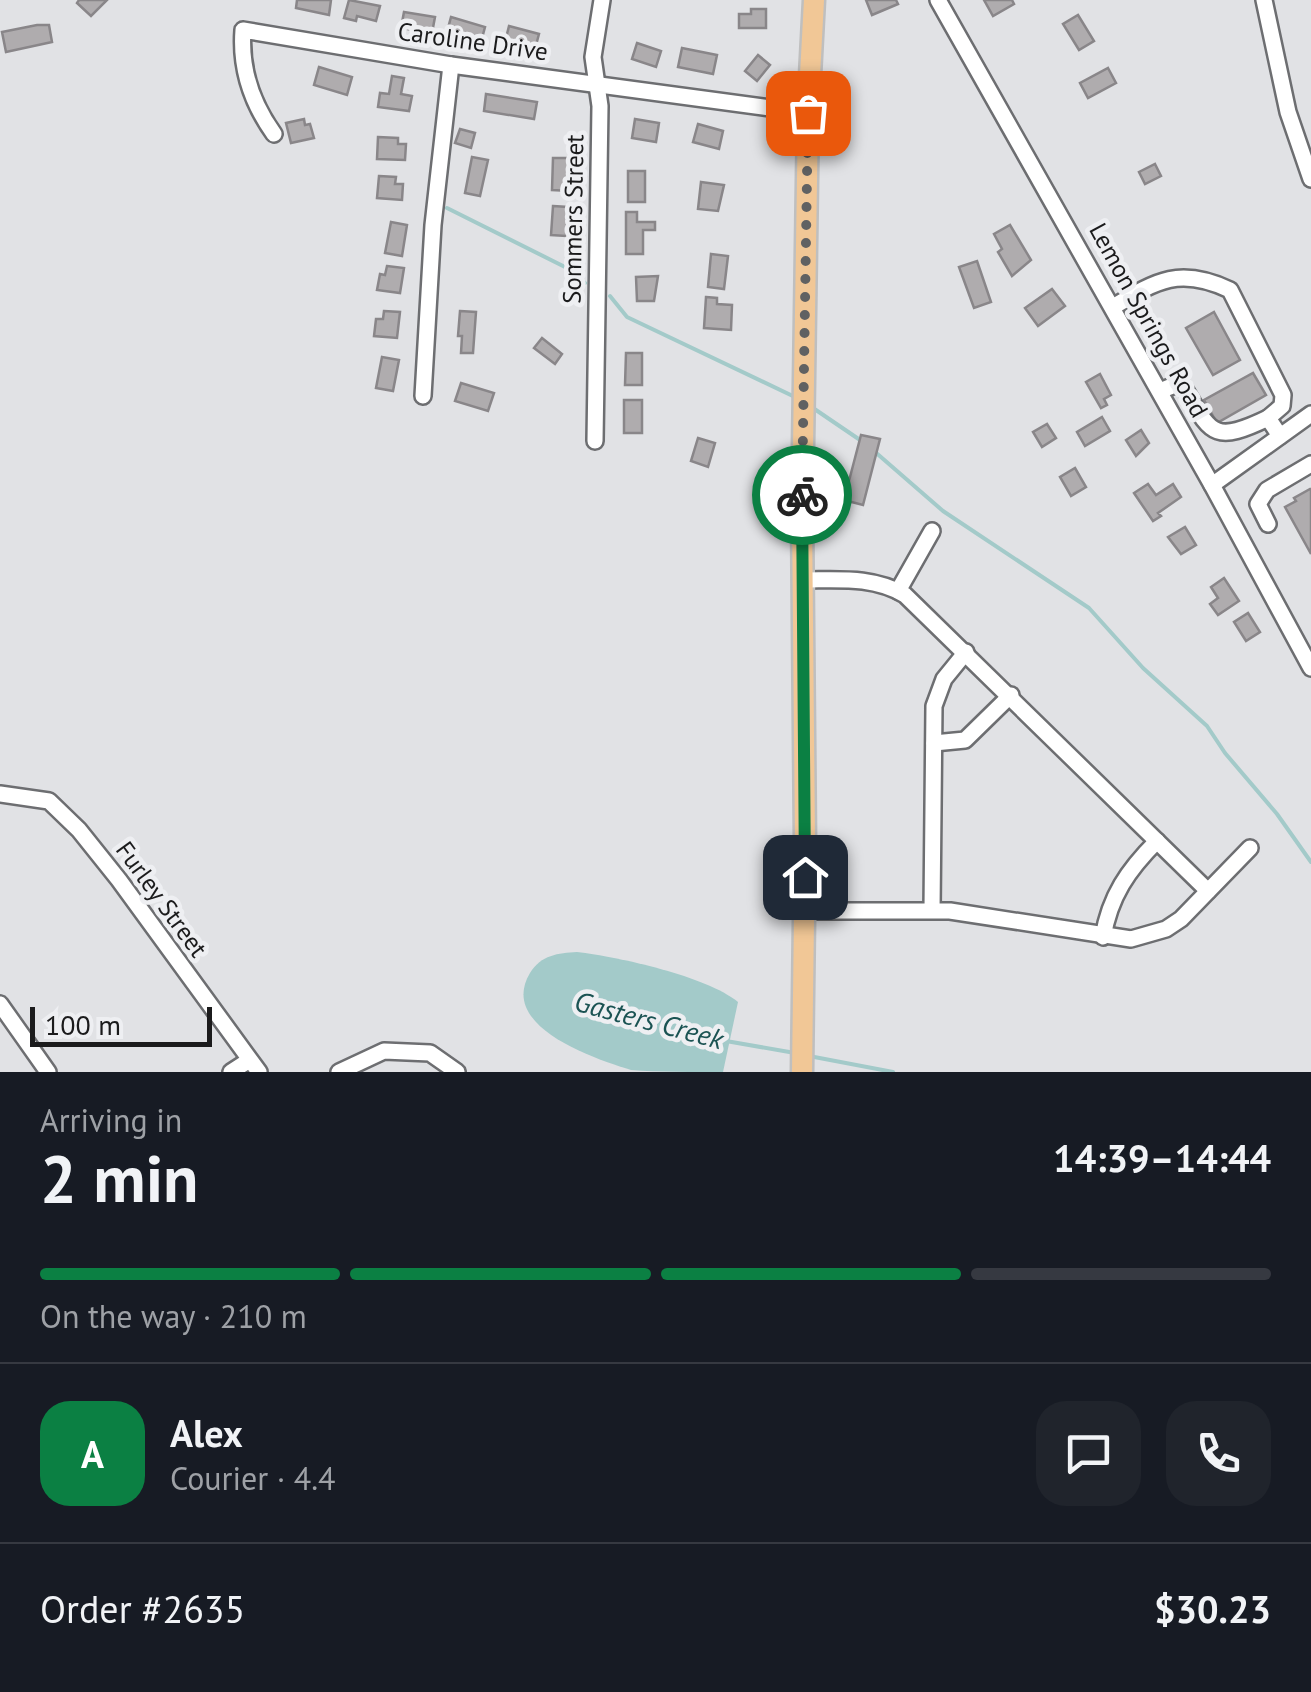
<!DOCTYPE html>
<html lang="en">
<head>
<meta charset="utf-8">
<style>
  body { margin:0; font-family:"PT Sans",sans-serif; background:#20242c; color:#f1f3f6; height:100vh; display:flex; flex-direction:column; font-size:38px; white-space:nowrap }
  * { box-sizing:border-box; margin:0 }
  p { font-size:32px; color:#9ea1a6 }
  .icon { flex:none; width:55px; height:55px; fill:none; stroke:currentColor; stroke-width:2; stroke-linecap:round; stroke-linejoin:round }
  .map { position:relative; height:1072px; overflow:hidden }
  .drawer { display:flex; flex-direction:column; background:#171b24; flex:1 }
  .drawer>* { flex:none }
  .scale { position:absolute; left:30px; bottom:25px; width:182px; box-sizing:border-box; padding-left:10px; border:5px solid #1b1b1c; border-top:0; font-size:28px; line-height:35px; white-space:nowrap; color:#1b1b1c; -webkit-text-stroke:8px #eeeff2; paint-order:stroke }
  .pin { position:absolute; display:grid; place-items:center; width:85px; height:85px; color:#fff; margin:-42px; border-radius:20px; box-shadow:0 5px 15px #0006 }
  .courier { position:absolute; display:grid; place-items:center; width:100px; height:100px; margin:-50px; border:8px solid #0b8043; border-radius:50%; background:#fff; color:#222; box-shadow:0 2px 12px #0007 }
  .overview em { font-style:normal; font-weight:800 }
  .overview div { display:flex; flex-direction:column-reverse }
  .overview { display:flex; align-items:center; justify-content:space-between; height:170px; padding:0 40px }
  h1 { font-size:65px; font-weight:800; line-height:75px }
  .bar { display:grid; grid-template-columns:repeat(4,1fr); gap:15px 10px; align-content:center; height:120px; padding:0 40px }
  .bar i { height:12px; border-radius:8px; background:#363941 }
  .bar .selected { background:#0b8043 }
  .bar p { grid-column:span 4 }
  .line { display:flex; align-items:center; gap:25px; padding:0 40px; border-top:2px solid #363941 }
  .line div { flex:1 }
  .round { display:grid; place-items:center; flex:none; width:105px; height:105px; border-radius:30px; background:#20242c }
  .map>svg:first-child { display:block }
  .water { fill:#a3cac9 }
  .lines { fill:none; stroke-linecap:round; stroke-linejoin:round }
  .stream { stroke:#a3cac9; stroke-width:4 }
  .building { fill:#afacae; stroke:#898689; stroke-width:2.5 }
  .minor-casing { stroke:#6d6e71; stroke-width:20 }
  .major-casing { stroke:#bfbfbf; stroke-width:25 }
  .minor { stroke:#fff; stroke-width:15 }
  .major { stroke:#f1c796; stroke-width:20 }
  .done { stroke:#606162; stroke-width:10; stroke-dasharray:0 18 }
  .route { stroke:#0b8043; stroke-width:12 }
  .labels { text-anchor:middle; stroke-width:9; stroke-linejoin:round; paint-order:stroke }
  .street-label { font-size:25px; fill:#1b1b1c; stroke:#eeeff2 }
  .water-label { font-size:28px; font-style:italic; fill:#1b5353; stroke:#eeeff2 }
</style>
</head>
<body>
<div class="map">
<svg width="1311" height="1072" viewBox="0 0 1311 1072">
  <rect width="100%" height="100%" fill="#e1e2e5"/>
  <!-- water -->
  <path class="water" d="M577,952C619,957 706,976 738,1002L723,1072C695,1072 657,1072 631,1070C592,1058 498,1026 530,973C541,955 558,953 577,952Z"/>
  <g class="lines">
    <!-- stream -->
    <g class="stream">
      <path d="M447,208L567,268L585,283"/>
      <path d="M610,296L627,317L797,398"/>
      <path d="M813,408L863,442"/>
      <path d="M874,451L943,511L1089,608L1143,668L1207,726L1225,753L1277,814L1311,862"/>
      <path d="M726,1041L795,1053"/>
      <path d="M809,1056L893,1072"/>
    </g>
  </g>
  <!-- building -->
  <g class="building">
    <path d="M79,0H107L91,16L77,3Z"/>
    <path d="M297,0H331L329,15L296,8Z"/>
    <path d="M349,0L380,6L376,21L357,16L356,21L344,18Z"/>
    <path d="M866,0H896L898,4L872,15Z"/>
    <path d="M984,0H1012L1014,4L993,16Z"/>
    <path d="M751,9H766V28H739V14H751Z"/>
    <path d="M404,12L435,17L432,33L401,28Z"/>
    <path d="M1078,15L1094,41L1079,50L1063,24Z"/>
    <path d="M451,17L485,27L481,42L447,32Z"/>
    <path d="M37,25H49L52,42L6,52L2,32Z"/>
    <path d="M509,26L539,34L535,49L505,42Z"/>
    <path d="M637,43L661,51L656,67L632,59Z"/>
    <path d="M682,48L717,55L713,74L678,67Z"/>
    <path d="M758,55L770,65L757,81L745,71Z"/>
    <path d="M319,67L352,77L347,95L314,85Z"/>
    <path d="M1108,68L1116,83L1088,98L1080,83Z"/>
    <path d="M392,76L404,78L401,94L412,96L409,111L378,107L380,93L389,94Z"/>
    <path d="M486,94L537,102L534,119L484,111Z"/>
    <path d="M304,119L305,125L310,124L314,138L291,143L286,123Z"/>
    <path d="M635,119L659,123L656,142L632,138Z"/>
    <path d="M698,124L723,131L719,149L693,142Z"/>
    <path d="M460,129L475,133L471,148L455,143Z"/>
    <path d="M378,137L398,138V144H406L405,160L377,159Z"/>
    <path d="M472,157L488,160L480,196L465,193Z"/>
    <path d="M553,158H571L570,191L552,190Z"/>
    <path d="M1155,164L1161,176L1145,184L1139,172Z"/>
    <rect x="628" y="171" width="17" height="31"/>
    <path d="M379,176L396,177L395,184H403L402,200L377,198Z"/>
    <path d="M701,182L724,185L718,211L698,209Z"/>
    <path d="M553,206L568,207L566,236L551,235Z"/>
    <path d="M626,212H637V222H655V230H643V254H626Z"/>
    <path d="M391,222L407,225L402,256L385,253Z"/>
    <path d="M1010,225L1031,260L1012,276L998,252L1002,249L994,234Z"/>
    <path d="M711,254L728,256L724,289L708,287Z"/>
    <path d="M977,261L991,302L974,308L959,267Z"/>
    <path d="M387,266L404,268L400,293L377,290L380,274L385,275Z"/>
    <path d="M658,276L654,301H637L636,277Z"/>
    <path d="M1052,289L1065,306L1038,326L1025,308Z"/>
    <path d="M706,297L717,298V304L732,305L731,330L704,328Z"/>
    <path d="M384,311L400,312L397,338L374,336L376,319H383Z"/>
    <path d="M460,311L476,312L473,353H461L462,336H458Z"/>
    <path d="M1214,312L1240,360L1213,375L1186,328Z"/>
    <path d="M542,338L562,354L555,364L534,348Z"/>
    <path d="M626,353H642V385H625Z"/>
    <path d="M382,357L399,360L393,391L376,388Z"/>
    <path d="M1253,373L1266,395L1217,423L1204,400Z"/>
    <path d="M1100,374L1111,395L1104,399L1107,405L1101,408L1086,382Z"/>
    <path d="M461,383L494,393L488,411L455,401Z"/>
    <rect x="624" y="400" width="18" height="33"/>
    <path d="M1102,417L1110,431L1085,446L1077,432Z"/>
    <path d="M1047,424L1056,438L1042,447L1033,432Z"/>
    <path d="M1141,430L1149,443L1136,456L1126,440Z"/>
    <path d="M861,435L880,439L863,505L844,500Z"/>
    <path d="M698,438L715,443L708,467L691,461Z"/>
    <path d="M1075,468L1086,487L1071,496L1060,477Z"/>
    <path d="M1148,484L1156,495L1173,484L1181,497L1158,513L1161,516L1153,521L1134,493Z"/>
    <path d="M1310,489L1311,490V554L1285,507L1296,501L1294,498Z"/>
    <path d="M1185,527L1196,545L1181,554L1168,537Z"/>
    <path d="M1224,578L1239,601L1218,615L1210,604L1218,598L1211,587Z"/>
    <path d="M1248,613L1260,632L1246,641L1234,622Z"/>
  </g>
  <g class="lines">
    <defs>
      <g id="minor">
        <path d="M938,0L1212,485L1311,668"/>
        <path d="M1264,0L1288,112L1311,179"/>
        <path d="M274,134C251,102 240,69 243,30L451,65L808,113"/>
        <path d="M1113,307C1156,281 1179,266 1230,290L1283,395L1282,406L1268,418"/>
        <path d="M1160,391L1177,384L1183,386C1211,433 1212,445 1268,418L1280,436"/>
        <path d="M423,396L433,225L451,65"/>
        <path d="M595,441L600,106L593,57L602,0"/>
        <path d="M1212,485L1311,414"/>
        <path d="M1268,524L1258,504L1267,490L1311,464"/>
        <path d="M803,580C838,580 873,576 905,595L1208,891"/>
        <path d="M898,591L932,531"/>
        <path d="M934,743L965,740L1011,695"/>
        <path d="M0,794L49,801L79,830L119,880L259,1072"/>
        <path d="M932,910L934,706L944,679L966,652"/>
        <path d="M804,911H950L1131,939L1166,929L1181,919L1250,848"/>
        <path d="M1103,937C1110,896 1128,870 1157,841"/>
        <path d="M0,1004L48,1072"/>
        <path d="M231,1072L248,1061"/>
        <path d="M339,1072L384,1051L430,1053L457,1072"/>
      </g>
      <path id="major" d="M802,1072L805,843L802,514L808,113L814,0"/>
    </defs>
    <!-- minor casing -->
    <use href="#minor" class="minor-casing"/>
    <!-- major casing -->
    <use href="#major" class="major-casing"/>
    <!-- minor -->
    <use href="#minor" class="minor"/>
    <!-- major -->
    <use href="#major" class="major"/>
  </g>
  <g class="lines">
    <!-- done -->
    <path class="done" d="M802,495L808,113"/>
    <!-- route -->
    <path class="route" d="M802,495L805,877"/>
  </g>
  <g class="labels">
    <!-- street labels -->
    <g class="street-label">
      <text transform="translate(473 41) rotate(8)" y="9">Caroline Drive</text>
      <text transform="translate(573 219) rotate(-89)" y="9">Sommers Street</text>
      <text transform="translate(1149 320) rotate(61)" y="9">Lemon Springs Road</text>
      <text transform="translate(162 899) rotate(54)" y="9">Furley Street</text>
    </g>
    <!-- water labels -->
    <g class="water-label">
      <text transform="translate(649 1020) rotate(15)" y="10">Gasters Creek</text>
    </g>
  </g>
</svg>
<div class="scale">100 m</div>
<div class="pin" style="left:808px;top:113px;background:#ea580c"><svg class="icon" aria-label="bag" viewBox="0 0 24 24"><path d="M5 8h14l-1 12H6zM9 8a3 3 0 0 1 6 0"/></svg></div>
<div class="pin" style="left:805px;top:877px;background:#1f2937"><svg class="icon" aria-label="home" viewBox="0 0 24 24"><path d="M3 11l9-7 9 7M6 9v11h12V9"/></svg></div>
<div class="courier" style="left:802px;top:495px"><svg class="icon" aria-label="bike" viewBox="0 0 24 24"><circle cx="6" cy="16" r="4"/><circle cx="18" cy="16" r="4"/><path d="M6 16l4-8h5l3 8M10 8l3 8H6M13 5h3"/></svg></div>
</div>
<section class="drawer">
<div class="overview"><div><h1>2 min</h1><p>Arriving in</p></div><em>14:39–14:44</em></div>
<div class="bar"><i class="selected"></i><i class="selected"></i><i class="selected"></i><i></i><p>On the way · 210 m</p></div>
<div class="line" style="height:180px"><b class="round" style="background:#0b8043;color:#fff">A</b><div><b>Alex</b><p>Courier · 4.4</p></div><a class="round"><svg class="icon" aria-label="chat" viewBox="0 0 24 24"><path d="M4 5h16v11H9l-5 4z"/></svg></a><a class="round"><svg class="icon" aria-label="phone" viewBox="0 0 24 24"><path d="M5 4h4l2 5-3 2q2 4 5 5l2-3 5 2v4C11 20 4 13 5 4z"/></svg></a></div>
<div class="line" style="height:130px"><div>Order #2635</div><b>$30.23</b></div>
</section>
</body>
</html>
